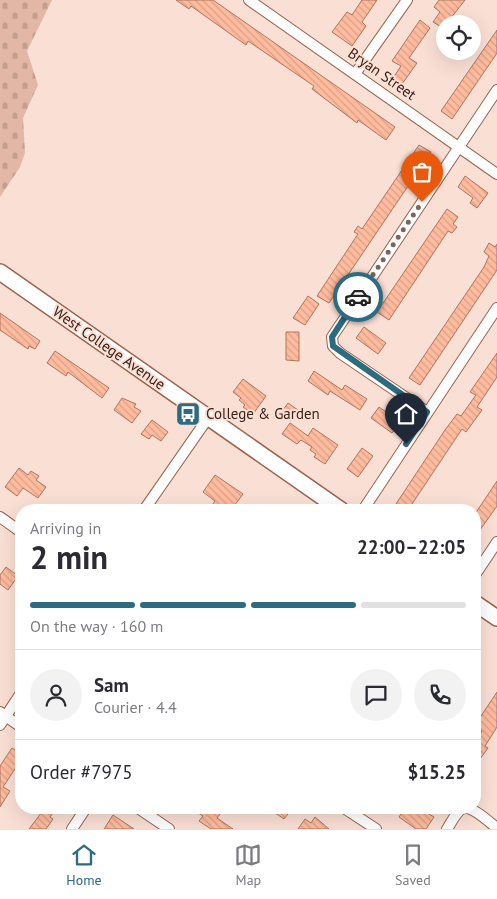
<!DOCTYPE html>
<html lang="en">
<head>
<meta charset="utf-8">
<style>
  body { margin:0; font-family:"PT Sans",sans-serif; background:#f2f2f3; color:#2b2b33; height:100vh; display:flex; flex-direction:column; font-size:19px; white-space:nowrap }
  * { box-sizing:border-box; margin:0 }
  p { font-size:16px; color:#7c7c81 }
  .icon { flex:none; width:28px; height:28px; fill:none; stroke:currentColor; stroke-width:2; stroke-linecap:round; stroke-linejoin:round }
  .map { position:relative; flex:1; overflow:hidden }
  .sheet { position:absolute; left:15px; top:504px; width:466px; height:310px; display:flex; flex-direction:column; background:#fff; border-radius:20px; box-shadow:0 5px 20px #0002 }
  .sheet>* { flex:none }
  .tools { position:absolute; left:436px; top:15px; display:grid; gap:10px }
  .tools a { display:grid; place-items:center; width:45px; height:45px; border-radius:50%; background:#fff; box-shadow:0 5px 20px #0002; font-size:25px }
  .pin { position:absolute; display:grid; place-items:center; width:42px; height:42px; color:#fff; margin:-51px -21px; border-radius:50% 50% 50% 0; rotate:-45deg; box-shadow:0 0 5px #0007 }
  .pin .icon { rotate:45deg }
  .courier { position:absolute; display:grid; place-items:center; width:50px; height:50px; margin:-25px; border:4px solid #2c6b80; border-radius:50%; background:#fff; color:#222; box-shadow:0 1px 6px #0007 }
  .head em { font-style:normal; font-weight:600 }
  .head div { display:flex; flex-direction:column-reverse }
  .head { display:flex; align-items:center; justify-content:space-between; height:85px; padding:0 15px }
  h1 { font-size:32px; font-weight:600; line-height:38px }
  .bar { display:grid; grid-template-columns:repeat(4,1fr); gap:8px 5px; align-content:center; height:60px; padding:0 15px }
  .bar i { height:6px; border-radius:4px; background:#e1e1e2 }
  .bar .on { background:#2c6b80 }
  .bar p { grid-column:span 4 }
  .line { display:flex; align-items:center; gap:12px; padding:0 15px; border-top:1px solid #e1e1e2 }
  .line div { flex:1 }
  .round { display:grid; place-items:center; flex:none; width:52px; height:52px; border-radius:26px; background:#f2f2f3 }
  .tab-bar { display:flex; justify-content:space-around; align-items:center; height:70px; border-top:1px solid #e1e1e2; background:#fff; font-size:14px; color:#7c7c81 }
  .tab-bar a { display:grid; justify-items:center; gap:2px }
  .tab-bar .on { color:#2c6b80 }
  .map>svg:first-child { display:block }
  .cemetery { fill:url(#cemetery-stones) }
  .building { fill:url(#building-back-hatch); stroke:#af755c }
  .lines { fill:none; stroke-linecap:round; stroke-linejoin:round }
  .minor-casing { stroke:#9c634b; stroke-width:12 }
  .secondary-casing { stroke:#9c634b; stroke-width:18 }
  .minor { stroke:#fff; stroke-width:10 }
  .secondary { stroke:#fff; stroke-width:15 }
  .done { stroke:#7e655a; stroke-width:5; stroke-dasharray:0 9 }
  .route { stroke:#2c6b80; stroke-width:6 }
  .labels { text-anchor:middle; stroke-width:4; stroke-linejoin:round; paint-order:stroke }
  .street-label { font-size:15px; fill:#3b2319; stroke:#fadfd4 }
  .poi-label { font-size:15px; fill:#3b2319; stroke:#fadfd4; text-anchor:start }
</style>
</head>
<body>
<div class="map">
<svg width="497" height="829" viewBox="0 0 497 829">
  <defs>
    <pattern id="cemetery-stones" width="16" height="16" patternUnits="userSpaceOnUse" patternTransform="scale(1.25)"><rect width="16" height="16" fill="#e2b7a5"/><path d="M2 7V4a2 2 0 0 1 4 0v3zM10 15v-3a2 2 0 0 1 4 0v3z" fill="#c39d8d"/></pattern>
    <pattern id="building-back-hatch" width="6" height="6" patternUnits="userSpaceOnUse" patternTransform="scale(1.25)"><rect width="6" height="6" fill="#ffbb9e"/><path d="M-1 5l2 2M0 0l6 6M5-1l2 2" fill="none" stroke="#dba088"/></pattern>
  </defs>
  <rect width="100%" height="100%" fill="#fadfd4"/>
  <!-- cemetery -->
  <path class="cemetery" d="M0,0H52L27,51L38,85L23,118L25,153L20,167L0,197Z"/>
  <!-- building -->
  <g class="building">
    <path d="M176,0H213L395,127L386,140L358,120L357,123L312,89L314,86L248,41L246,45L191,6L189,9Z"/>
    <path d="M362,0H377L362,22L366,26L352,46L332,32L347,12L352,15Z"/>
    <path d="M439,0H465L443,28L433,22L440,12L434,7Z"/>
    <path d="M420,20L430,28L409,58L417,63L402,84L393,78L401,66L392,61Z"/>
    <path d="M497,30V53L452,119L441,111Z"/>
    <path d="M419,145L431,152L329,303L317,296L358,234L354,232L358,226L362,229Z"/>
    <path d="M465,176L488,193L477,208L470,203L473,198L458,187Z"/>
    <path d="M447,209L458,217L453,224L457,227L452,233L448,231L389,320L377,312Z"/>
    <path d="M489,243L495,247L497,244V270L420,385L409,378L484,267L489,256L484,252Z"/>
    <path d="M308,296L319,304L305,325L293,318Z"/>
    <path d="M0,313L40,341L35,349L29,346L28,349L0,330Z"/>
    <path d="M364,327L386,343L378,354L356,338Z"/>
    <path d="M286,332H299V361L286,360Z"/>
    <path d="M55,351L109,388L102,398L68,372L66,376L47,363Z"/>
    <path d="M497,353V377L477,407L482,410L466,432L462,429L408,510H392L445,430L457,414L461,416L476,395L470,392Z"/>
    <path d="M314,371L342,390L345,385L367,399L360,410L330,391L328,395L308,381Z"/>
    <path d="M243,379L266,396L253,414L243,407L245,405L239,400L241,398L233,392Z"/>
    <path d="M122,398L136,404L134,407L141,411L132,423L114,410Z"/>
    <path d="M288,403L298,410L291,421L280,414Z"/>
    <path d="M379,407L400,422L392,433L371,418Z"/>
    <path d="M152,420L168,432L161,441L152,435L149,439L141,434Z"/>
    <path d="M290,423L308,436L313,428L338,445L325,464L314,457L316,454L310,450L312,447L301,440L297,444L282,434Z"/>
    <path d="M362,448L373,456L358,477L347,469Z"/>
    <path d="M19,468L28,475L31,471L39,476L36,480L46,487L38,498L23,488L17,496L5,487Z"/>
    <path d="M215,475L243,494L231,510H209L215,501L203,492Z"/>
    <path d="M497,481V506L475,537V514Z"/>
    <path d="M6,567L18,576L8,590L0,584V575Z"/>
    <path d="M497,692V727L485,746L488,748L475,766V744L482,731L475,725Z"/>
    <path d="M12,748L21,754V760L3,787L10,791L0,807V766Z"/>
    <path d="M45,808H57L50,817L53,819L46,829H29Z"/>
    <path d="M190,808H211L220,814L217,818L233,829H211L199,821L203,816Z"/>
    <path d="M268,808H287L291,810L284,819Z"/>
    <path d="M405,808H419L434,817L426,829H416L399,817Z"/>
    <path d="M113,815L134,829H104Z"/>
    <path d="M315,817L329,829H298L305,819L311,823Z"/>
  </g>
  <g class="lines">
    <defs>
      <g id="minor">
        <path d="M249,0L497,174"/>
        <path d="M355,74L407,0"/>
        <path d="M427,412L340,353L333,346L332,337L497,90"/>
        <path d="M144,510L208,418"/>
        <path d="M363,510L497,308"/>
        <path d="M0,517L21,532"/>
        <path d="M475,575L497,542"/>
        <path d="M0,712L21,727"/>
        <path d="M0,725L21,693"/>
        <path d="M138,808L169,829"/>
        <path d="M344,808L376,829"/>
        <path d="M72,829L86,808"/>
        <path d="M447,829C451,823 456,812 462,809C471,804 490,823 497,828"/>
      </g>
      <g id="secondary">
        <path d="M0,272L341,510"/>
        <path d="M475,603L497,618"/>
      </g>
    </defs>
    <!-- minor casing -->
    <use href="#minor" class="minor-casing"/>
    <!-- secondary casing -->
    <use href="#secondary" class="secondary-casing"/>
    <!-- minor -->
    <use href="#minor" class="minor"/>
    <!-- secondary -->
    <use href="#secondary" class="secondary"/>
  </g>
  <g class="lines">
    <!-- done -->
    <path class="done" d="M358,297L422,202"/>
    <!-- route -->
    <path class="route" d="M358,297L332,337L333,346L427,412L406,444"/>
  </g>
  <!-- icons -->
  <defs>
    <symbol id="bus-square" viewBox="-11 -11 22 22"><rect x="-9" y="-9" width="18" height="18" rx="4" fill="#2c6b80" stroke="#fadfd4"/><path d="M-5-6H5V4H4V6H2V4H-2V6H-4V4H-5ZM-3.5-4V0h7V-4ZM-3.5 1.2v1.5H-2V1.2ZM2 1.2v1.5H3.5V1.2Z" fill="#fff"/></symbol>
  </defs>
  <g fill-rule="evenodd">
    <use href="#bus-square" x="174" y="400" width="28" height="28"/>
  </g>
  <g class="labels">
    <!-- street labels -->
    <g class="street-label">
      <text transform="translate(382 74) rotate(35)" y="5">Bryan Street</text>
      <text transform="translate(109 348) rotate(35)" y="5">West College Avenue</text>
    </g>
    <!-- poi labels -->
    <g class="poi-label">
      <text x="206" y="419">College &amp; Garden</text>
    </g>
  </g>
</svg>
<div class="tools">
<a><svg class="icon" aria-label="locate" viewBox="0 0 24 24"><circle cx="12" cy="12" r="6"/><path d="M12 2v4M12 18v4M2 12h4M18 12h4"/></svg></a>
</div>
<div class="pin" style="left:422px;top:202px;background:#ea580c"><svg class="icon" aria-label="bag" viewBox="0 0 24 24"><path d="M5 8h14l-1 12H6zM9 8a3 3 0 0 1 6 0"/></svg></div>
<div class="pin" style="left:406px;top:444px;background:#1f2937"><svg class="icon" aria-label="home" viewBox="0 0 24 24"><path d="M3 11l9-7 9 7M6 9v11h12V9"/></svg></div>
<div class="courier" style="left:358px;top:297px"><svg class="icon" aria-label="car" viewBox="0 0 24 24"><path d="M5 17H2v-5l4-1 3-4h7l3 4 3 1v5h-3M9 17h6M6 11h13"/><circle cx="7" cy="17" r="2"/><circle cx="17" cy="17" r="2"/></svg></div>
<section class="sheet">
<div class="head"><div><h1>2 min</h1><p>Arriving in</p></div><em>22:00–22:05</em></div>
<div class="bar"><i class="on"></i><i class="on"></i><i class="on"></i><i></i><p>On the way · 160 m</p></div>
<div class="line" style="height:90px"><a class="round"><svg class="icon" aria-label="person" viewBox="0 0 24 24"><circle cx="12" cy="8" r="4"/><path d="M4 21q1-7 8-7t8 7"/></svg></a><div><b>Sam</b><p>Courier · 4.4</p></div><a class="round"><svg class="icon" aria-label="chat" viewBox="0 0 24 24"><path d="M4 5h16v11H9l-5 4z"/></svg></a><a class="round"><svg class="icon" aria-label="phone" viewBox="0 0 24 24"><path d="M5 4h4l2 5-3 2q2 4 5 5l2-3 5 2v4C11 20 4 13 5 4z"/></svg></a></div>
<div class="line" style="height:65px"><div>Order #7975</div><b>$15.25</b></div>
</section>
</div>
<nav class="tab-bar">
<a class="on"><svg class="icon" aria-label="home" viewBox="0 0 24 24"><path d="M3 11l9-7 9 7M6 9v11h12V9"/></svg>Home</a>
<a><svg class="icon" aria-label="map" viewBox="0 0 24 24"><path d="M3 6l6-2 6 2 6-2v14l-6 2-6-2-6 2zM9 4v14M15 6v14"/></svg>Map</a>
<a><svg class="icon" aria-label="saved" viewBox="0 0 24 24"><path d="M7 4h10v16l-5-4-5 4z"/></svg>Saved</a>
</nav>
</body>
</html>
